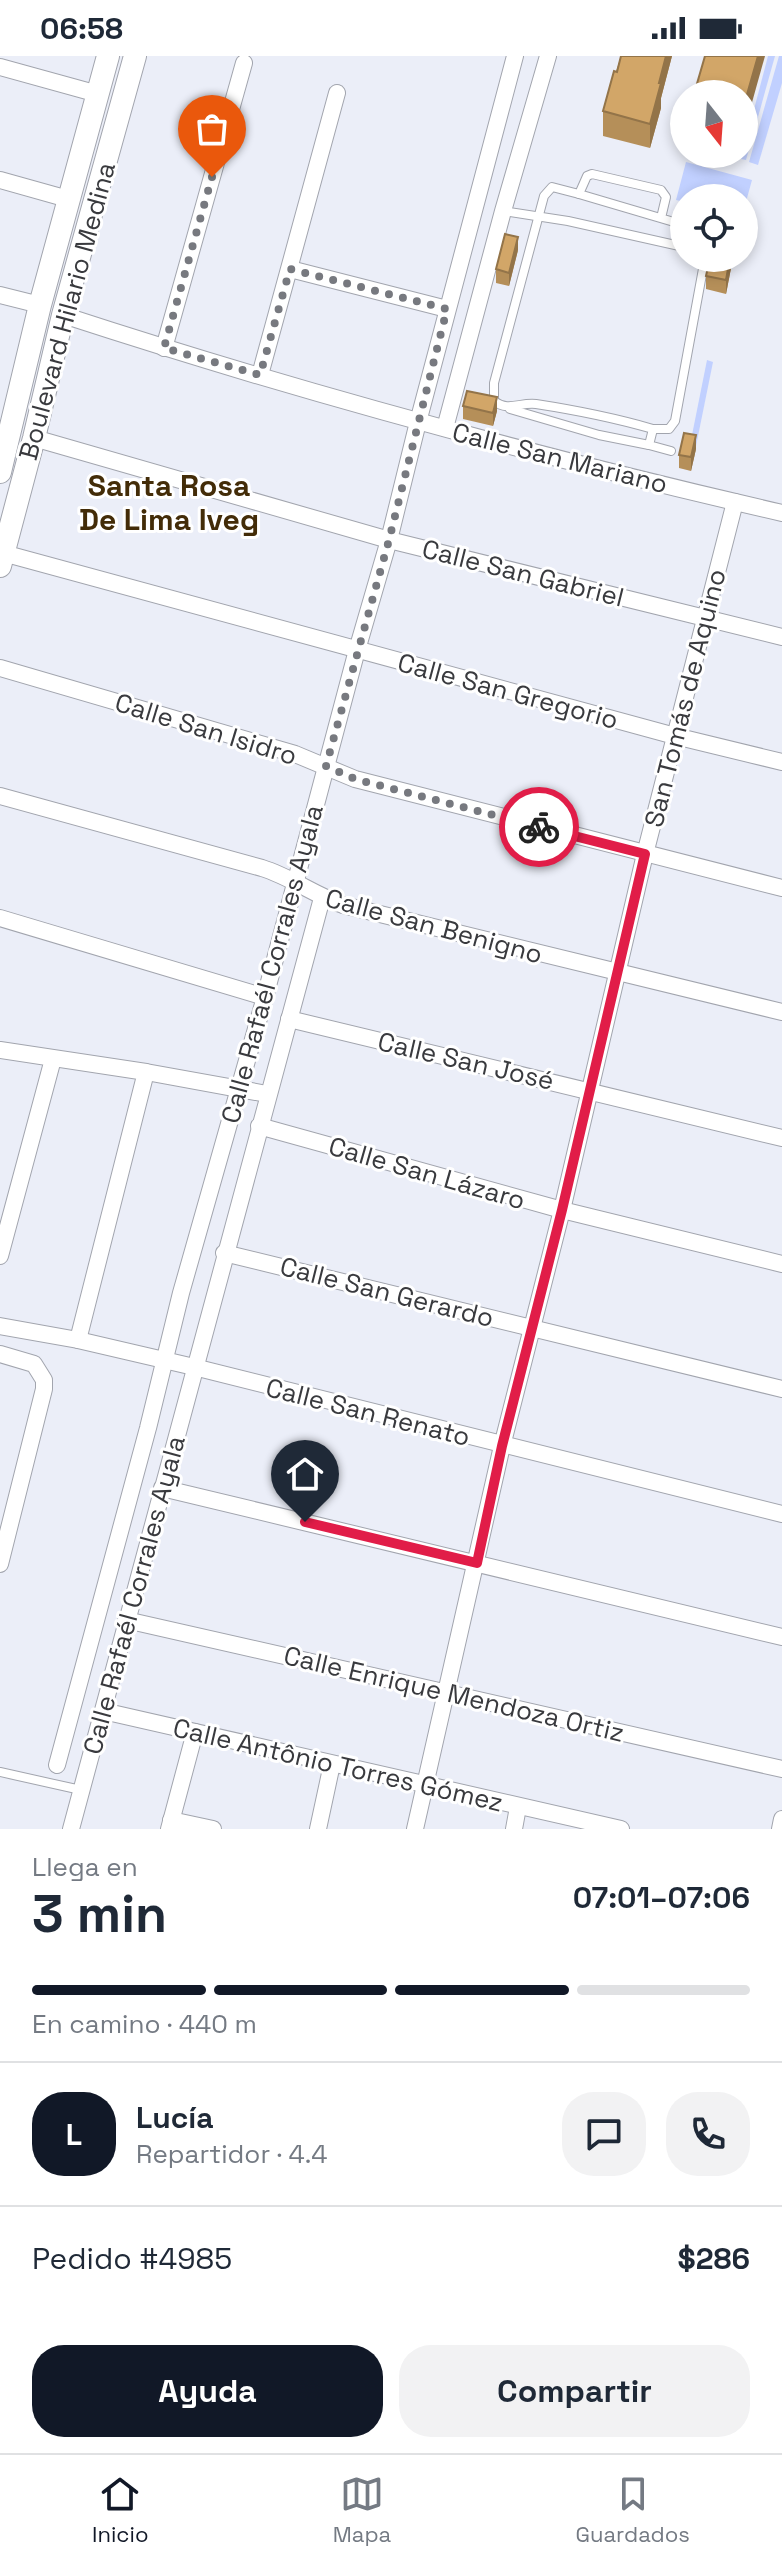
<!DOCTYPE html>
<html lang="es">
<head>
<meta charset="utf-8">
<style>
  body { margin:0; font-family:"Space Grotesk",sans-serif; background:#f2f2f3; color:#1f2937; height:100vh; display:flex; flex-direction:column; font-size:30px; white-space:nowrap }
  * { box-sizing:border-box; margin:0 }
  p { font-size:26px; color:#747a83 }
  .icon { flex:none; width:44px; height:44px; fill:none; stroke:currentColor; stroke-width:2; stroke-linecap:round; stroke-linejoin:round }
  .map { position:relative; height:1773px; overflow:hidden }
  .details { display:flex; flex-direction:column; background:#fff; flex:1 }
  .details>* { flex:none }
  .needle { width:52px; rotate:163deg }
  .buttons { position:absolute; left:670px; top:24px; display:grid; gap:16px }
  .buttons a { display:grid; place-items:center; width:88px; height:88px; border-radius:50%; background:#fff; box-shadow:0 4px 12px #0003; font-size:40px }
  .pin { position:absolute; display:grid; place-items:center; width:68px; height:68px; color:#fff; margin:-82px -34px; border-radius:50% 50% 50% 0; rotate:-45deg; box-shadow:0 0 8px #0007 }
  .pin .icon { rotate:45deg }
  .courier { position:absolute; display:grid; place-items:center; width:80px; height:80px; margin:-40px; border:6px solid #e11d48; border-radius:50%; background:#fff; color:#222; box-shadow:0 2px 10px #0007 }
  .summary em { font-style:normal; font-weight:600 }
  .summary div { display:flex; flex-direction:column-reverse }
  .summary { display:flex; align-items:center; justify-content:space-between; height:136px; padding:0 32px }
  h1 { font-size:52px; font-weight:600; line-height:60px }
  .bar { display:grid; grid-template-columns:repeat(4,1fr); gap:12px 8px; align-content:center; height:96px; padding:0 32px }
  .bar i { height:10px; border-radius:6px; background:#e0e1e3 }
  .bar .selected { background:#111827 }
  .bar p { grid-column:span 4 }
  .line { display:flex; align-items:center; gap:20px; padding:0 32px; border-top:2px solid #e0e1e3 }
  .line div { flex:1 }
  .round { display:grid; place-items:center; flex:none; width:84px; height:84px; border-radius:32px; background:#f2f2f3 }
  .primary-button { display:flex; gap:16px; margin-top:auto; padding:16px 32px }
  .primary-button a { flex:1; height:92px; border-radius:32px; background:#111827; color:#fff; font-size:32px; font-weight:600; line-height:92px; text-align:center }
  .primary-button a+a { background:#f2f2f3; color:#1f2937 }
  .status { display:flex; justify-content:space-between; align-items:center; height:56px; padding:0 40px; background:#fff; direction:ltr }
  .status svg { height:22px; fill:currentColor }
  .menu { display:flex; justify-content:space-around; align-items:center; height:112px; border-top:2px solid #e0e1e3; background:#fff; font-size:22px; color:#747a83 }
  .menu a { display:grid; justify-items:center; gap:4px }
  .menu .selected { color:#111827 }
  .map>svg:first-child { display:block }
  .green { fill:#c1d0ff }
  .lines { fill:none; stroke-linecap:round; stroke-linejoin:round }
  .lane-casing { stroke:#a2a5ae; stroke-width:10 }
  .street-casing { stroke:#a2a5ae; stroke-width:18 }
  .secondary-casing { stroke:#a2a5ae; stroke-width:24 }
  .lane { stroke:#fff; stroke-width:8 }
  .street { stroke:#fff; stroke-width:16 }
  .secondary { stroke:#fff; stroke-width:22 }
  .wall { fill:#b58f59 }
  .shaded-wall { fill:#937449 }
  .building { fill:#d2a668; stroke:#937449; stroke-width:2 }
  .done { stroke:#77797f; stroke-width:8; stroke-dasharray:0 14.4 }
  .route { stroke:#e11d48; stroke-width:10 }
  .labels { text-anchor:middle; stroke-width:6; stroke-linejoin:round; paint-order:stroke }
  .street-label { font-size:26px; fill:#393a3e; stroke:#fff }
  .quarter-label { font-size:30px; font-weight:bold; fill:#432c08; stroke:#fff }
</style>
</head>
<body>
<div class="status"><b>06:58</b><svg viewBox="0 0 49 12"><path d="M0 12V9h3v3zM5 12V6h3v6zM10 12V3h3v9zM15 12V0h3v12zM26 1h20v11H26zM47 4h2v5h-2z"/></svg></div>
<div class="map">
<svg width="782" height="1773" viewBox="0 0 782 1773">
  <rect width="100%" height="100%" fill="#ebeef8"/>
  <!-- green -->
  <g class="green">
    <path d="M768,0H775L746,104L741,103Z"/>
    <path d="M779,0H782V27L758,109L749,106Z"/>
    <path d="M686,106L752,124L744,153V142H684V146L676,144Z"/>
    <path d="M707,304L713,306L696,390L690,389Z"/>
  </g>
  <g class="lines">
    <defs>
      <g id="lane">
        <path d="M579,138L552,131L544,140L494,327V345C508,356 520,346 536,348C575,354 615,362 653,373H669L675,365L705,202"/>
        <path d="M503,155L568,165L684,191"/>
        <path d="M661,162L666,141L661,134L592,118L587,120L579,138L684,169"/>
        <path d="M510,353L599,379L649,389"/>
        <path d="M653,373L649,389L671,395"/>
        <path d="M0,1716L81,1734"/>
      </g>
      <g id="street">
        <path d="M0,11L98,38"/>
        <path d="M0,124L68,143"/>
        <path d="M290,213L447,253"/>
        <path d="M0,239L40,249"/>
        <path d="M63,259C299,336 540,401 782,457"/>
        <path d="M164,292L244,7"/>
        <path d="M260,319L337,37"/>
        <path d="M445,372L503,155L548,0"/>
        <path d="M34,382L389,484L782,581"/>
        <path d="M3,497L675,680L782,706"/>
        <path d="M0,612L295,698L355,723L782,832"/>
        <path d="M0,740L262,812C291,821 314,839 343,849L782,956"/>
        <path d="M0,862L265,941"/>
        <path d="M289,963L782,1082"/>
        <path d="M0,994L146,1016L267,1038"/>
        <path d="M259,1070L562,1154L782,1208"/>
        <path d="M224,1197L782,1333"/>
        <path d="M0,1200L53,1003"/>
        <path d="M0,1270L78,1284L194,1311L782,1458"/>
        <path d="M78,1284L146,1016"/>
        <path d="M0,1298L34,1308L44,1324V1333L0,1508"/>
        <path d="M162,1432L782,1581"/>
        <path d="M126,1564L782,1713"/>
        <path d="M103,1655L621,1773"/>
        <path d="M57,1709L148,1372L181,1237L265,941L357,594L389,484L418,366L515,0"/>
        <path d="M171,1764L213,1773"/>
        <path d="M71,1773L322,842"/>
        <path d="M169,1773L195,1676"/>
        <path d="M318,1773L332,1708"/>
        <path d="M415,1773L502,1390L562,1154L645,798L735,446"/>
        <path d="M514,1773L518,1751"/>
        <path d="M780,1773L782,1763"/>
      </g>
      <g id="secondary">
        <path d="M0,416L40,249L108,0"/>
        <path d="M0,510L34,382L63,259L135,0"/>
      </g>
    </defs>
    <!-- lane casing -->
    <use href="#lane" class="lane-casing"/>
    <!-- street casing -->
    <use href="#street" class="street-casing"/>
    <!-- secondary casing -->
    <use href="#secondary" class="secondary-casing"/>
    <!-- lane -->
    <use href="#lane" class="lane"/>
    <!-- street -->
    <use href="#street" class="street"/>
    <!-- secondary -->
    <use href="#secondary" class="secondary"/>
  </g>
  <!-- wall -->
  <g class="wall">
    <path d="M621,0H672L661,42V52L650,92L603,80V55Z"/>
    <path d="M518,194L509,230L496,227V213Z"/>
    <path d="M733,202L726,238L706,233V220Z"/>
    <path d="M463,350L497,355L493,370L463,363Z"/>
    <path d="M696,393L691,415L679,412V399Z"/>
  </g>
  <!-- shaded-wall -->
  <g class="shaded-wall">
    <path d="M666,0H672L661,42V52L650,92V68L659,27Z"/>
    <path d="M758,0H765L744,75V49Z"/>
    <path d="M518,181V194L509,230V217Z"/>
    <path d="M730,202H733L726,238V224Z"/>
    <path d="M497,341V355L493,370V357Z"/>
    <path d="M696,379V393L691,415V401Z"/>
  </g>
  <!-- building -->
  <g class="building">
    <path d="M621,0H666L659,27H661L650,68L603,55L614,15L617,16Z"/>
    <path d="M705,0H758L744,49V38H694Z"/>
    <path d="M505,178L518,181L509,217L496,213Z"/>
    <path d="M710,202H730L726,224L706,220Z"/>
    <path d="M467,335L497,341L493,357L463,350Z"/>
    <path d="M684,377L696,379L691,401L679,399Z"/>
  </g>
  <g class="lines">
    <!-- done -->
    <path class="done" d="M212,121L164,292L260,319L290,213L447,253L389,484L326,710L355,723L539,771"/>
    <!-- route -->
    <path class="route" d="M305,1466L477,1507L502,1390L562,1154L645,798L539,771"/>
  </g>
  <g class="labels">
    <!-- street labels -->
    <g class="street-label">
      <text transform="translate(67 255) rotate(-75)" y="9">Boulevard Hilario Medina</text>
      <text transform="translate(560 402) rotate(14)" y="9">Calle San Mariano</text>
      <text transform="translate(523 517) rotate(14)" y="9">Calle San Gabriel</text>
      <text transform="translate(508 635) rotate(15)" y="9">Calle San Gregorio</text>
      <text transform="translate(685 642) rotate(-76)" y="9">San Tomás de Aquino</text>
      <text transform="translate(206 673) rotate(17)" y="9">Calle San Isidro</text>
      <text transform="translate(434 870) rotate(15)" y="9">Calle San Benigno</text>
      <text transform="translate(272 908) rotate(-75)" y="9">Calle Rafaél Corrales Ayala</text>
      <text transform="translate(466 1005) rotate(13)" y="9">Calle San José</text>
      <text transform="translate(427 1117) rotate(16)" y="9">Calle San Lázaro</text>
      <text transform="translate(387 1236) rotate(14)" y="9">Calle San Gerardo</text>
      <text transform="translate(368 1356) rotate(14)" y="9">Calle San Renato</text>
      <text transform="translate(134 1539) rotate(-75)" y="9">Calle Rafaél Corrales Ayala</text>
      <text transform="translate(454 1638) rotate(13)" y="9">Calle Enrique Mendoza Ortiz</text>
      <text transform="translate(338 1709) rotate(13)" y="9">Calle Antônio Torres Gómez</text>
    </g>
    <!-- quarter labels -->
    <g class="quarter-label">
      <text x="169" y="440">Santa Rosa<tspan x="169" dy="34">De Lima Iveg</tspan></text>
    </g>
  </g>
</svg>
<div class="buttons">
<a><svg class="needle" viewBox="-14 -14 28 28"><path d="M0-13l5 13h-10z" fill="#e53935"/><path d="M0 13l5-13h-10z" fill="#747a83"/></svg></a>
<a><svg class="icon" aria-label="locate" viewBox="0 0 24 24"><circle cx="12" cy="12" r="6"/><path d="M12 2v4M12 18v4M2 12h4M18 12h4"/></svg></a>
</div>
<div class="pin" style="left:212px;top:121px;background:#ea580c"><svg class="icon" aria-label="bag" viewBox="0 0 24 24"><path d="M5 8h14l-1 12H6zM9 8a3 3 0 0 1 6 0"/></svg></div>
<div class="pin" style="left:305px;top:1466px;background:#1f2937"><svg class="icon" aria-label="home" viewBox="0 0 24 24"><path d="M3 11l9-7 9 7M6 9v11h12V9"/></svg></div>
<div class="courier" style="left:539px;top:771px"><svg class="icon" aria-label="bike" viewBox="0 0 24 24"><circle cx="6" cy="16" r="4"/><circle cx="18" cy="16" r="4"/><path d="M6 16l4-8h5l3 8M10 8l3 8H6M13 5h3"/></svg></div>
</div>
<section class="details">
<div class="summary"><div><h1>3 min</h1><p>Llega en</p></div><em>07:01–07:06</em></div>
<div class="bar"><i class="selected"></i><i class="selected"></i><i class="selected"></i><i></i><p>En camino · 440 m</p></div>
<div class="line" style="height:144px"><b class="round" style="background:#111827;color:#fff">L</b><div><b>Lucía</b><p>Repartidor · 4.4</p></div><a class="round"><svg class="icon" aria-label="chat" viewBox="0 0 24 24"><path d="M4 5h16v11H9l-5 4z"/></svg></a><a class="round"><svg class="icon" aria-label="phone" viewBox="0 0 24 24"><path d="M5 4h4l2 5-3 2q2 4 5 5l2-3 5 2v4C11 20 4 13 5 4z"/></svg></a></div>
<div class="line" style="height:104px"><div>Pedido #4985</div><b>$286</b></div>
<div class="primary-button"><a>Ayuda</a><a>Compartir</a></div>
</section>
<nav class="menu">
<a class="selected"><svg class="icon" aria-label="home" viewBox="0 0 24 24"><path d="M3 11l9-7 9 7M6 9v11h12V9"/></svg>Inicio</a>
<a><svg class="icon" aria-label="map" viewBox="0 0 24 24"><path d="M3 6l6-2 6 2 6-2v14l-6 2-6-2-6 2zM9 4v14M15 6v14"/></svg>Mapa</a>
<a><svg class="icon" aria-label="saved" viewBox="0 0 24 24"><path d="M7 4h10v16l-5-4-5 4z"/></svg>Guardados</a>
</nav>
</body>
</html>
